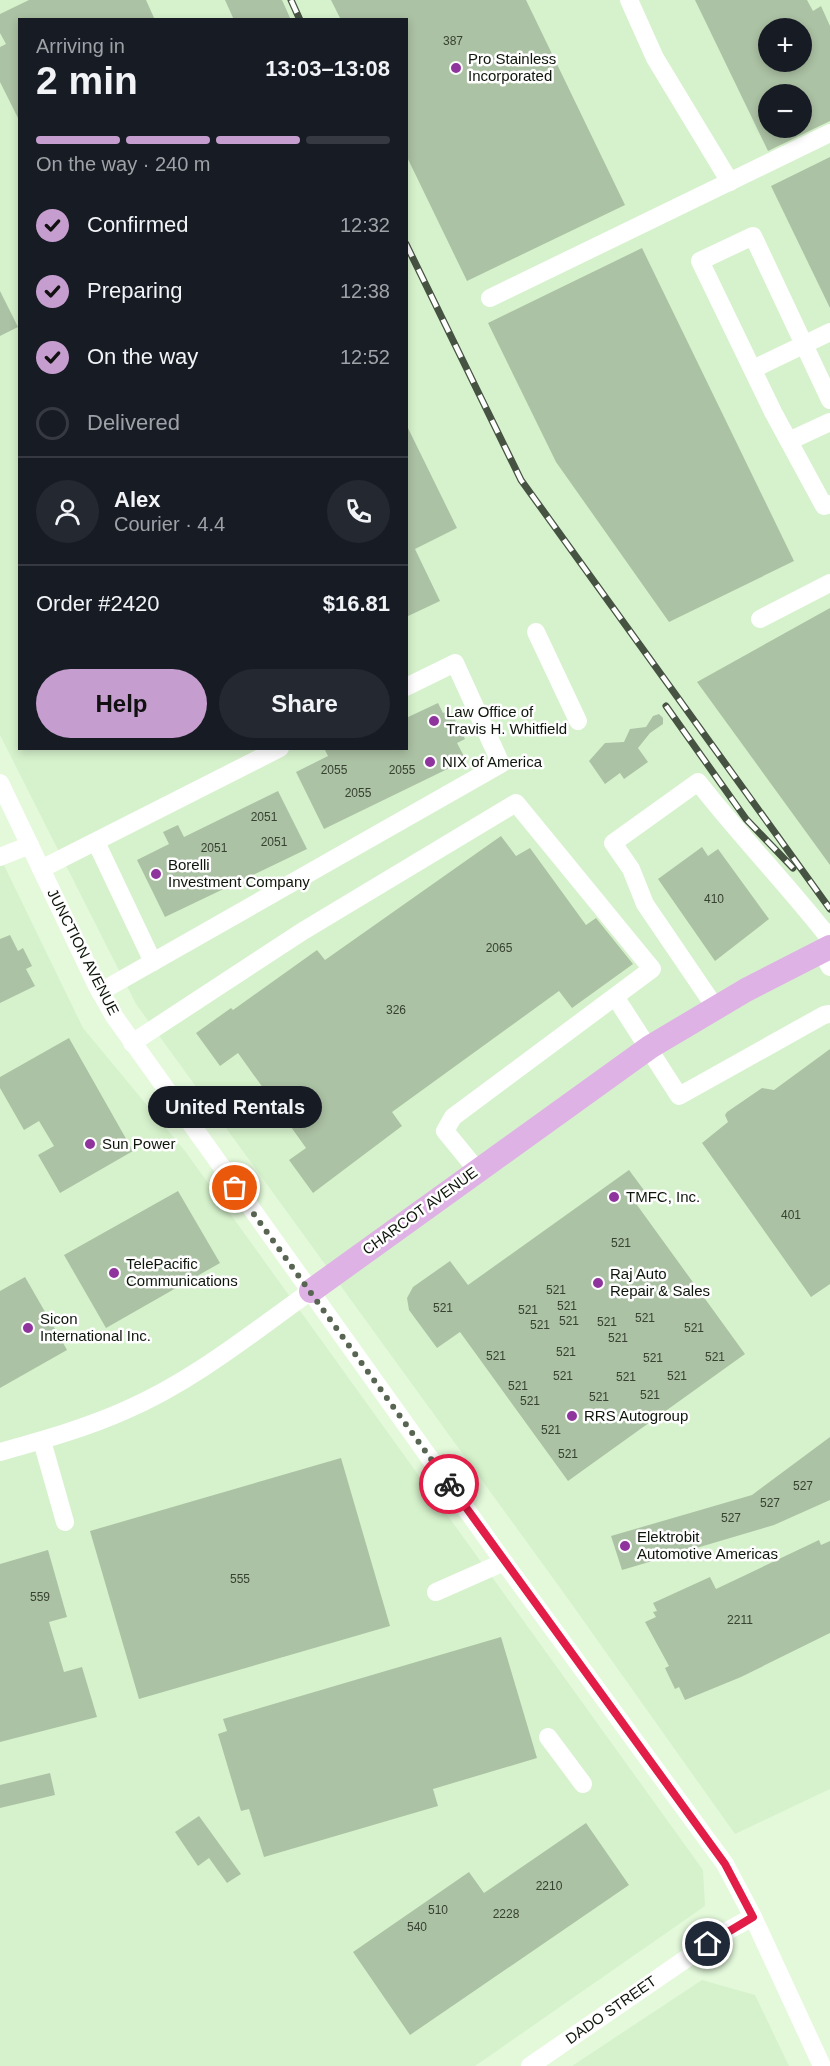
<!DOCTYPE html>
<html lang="en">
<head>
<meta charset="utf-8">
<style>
  body { margin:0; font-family:Helvetica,sans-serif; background:#242831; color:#f1f3f6; height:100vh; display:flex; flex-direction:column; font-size:22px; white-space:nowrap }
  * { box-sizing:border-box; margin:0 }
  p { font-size:20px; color:#9ea1a6 }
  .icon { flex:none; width:33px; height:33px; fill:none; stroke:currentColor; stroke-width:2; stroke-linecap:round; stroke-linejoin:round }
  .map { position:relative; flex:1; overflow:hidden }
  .details { position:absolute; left:18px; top:18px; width:390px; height:732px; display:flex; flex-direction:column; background:#171b24; border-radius:0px; box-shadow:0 3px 9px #0003 }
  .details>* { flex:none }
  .buttons { position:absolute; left:758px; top:18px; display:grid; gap:12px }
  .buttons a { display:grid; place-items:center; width:54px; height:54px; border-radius:50%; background:#171b24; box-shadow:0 3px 9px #0003; font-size:30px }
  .pin { position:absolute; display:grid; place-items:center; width:51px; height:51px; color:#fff; margin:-26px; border:3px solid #fff; border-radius:50%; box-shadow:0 2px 6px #0007 }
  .courier { position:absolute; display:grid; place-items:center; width:60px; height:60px; margin:-30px; border:4px solid #e11d48; border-radius:50%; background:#fff; color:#222; box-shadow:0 2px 8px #0007 }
  .bubble { position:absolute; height:42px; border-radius:21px; background:#171b24; box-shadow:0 3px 9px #0003; font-size:20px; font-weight:700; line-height:42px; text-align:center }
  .overview em { font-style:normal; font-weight:700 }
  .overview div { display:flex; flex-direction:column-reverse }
  .overview { display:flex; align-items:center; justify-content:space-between; height:102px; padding:0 18px }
  h1 { font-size:39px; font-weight:700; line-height:45px }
  .bar { display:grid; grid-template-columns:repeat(4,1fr); gap:9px 6px; align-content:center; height:72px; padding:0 18px }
  .bar i { height:8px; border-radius:4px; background:#363941 }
  .bar .active { background:#c59dce }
  .bar p { grid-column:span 4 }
  .line { display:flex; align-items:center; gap:15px; padding:0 18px; border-top:2px solid #363941 }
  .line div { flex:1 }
  .round { display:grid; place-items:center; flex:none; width:63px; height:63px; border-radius:32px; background:#242831 }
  ol { padding:0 18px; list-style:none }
  li { display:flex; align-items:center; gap:18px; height:66px }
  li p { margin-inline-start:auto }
  li .icon { padding:6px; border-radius:50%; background:#c59dce; color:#111; stroke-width:4 }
  li:last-child { color:#9ea1a6 }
  li i { width:33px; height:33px; border:3px solid #363941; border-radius:50% }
  .button { display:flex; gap:12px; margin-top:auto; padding:12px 18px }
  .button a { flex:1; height:69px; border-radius:36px; background:#c59dce; color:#111; font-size:24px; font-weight:700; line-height:69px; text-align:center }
  .button a+a { background:#242831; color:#f1f3f6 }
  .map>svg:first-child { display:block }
  .built { fill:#d6f2cc; fill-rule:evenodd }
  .building { fill:#acc2a4; fill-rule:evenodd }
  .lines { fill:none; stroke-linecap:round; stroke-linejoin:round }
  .minor { stroke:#fff; stroke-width:18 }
  .major { stroke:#dfb2e5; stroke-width:24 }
  .rail-casing { stroke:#465242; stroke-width:7 }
  .rail { stroke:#fefefe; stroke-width:4.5; stroke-dasharray:14; stroke-linecap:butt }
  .done { stroke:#596553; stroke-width:6; stroke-dasharray:0 10.8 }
  .route { stroke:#e11d48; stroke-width:8 }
  .poi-dot { fill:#8f339d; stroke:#fefefe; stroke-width:2 }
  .labels { text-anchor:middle; stroke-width:5; stroke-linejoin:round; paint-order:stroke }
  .number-label { font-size:12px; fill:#364131 }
  .poi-label { font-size:15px; fill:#0e160b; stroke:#fefefe; text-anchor:start }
  .street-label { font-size:15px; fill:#0e160b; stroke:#fefefe }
</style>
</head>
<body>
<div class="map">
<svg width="830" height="2066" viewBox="0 0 830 2066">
  <rect width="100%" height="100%" fill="#e3f9da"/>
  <!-- built -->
  <g class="built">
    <path d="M0,0H830V923L826,925L830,930V1789L735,1834L566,1596L136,1004L0,735ZM20,20H406V748H20ZM768,28H801V62H768ZM768,94H801V128H768Z"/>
    <path d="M0,857L83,1028L185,1151L703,1870L705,1906L475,2066H0Z"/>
    <path d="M702,1980L755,1995L789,2066H572Z"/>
  </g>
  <!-- building -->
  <g class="building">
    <path d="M29,0H146L155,20H20V122L0,82V47L6,44L0,33V14Z"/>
    <path d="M225,0H282L291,20H234Z"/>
    <path d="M331,0H526L625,205L467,281L406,155V20H341Z"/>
    <path d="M695,0H807L813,11L821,6L830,26V121L768,151ZM768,28H801V62H768ZM768,94H801V128H768Z"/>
    <path d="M830,157V308L771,186Z"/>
    <path d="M642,248L794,561L669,622L556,462L488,323Z"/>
    <path d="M0,291L18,327L0,336Z"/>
    <path d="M406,424L457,528L415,549L440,601L406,617Z"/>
    <path d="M830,608V865L697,682Z"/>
    <path d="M438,703L443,713L450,710L465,739L457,743L466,760L324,829L296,772L328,756L324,748H406V718Z"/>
    <path d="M659,714L663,718V724L650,733L638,748L648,762L624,779L620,773L605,784L589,761L605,743L624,742L630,729L646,727L653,716Z"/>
    <path d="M278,791L307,849L165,917L137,860L169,844L163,832L178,825L184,837Z"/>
    <path d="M501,836L516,856L530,848L586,925L596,918L633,964L572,1008L559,991L392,1112L402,1126L313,1193L289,1160L306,1148L238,1053L220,1066L196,1033L231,1008L233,1010L317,950L325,960Z"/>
    <path d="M702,847L708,856L718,849L769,919L715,961L658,879Z"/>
    <path d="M10,935L18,951L23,948L32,966L26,969L35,986L0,1003V939Z"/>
    <path d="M69,1038L133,1151L60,1193L38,1155L54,1146L39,1121L24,1130L0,1088V1077Z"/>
    <path d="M830,1049V1284L811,1297L702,1143L728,1122L725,1115L727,1112L762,1088L774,1090Z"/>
    <path d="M629,1170L649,1197L637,1205L745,1354L568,1481L460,1332L437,1348L409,1310L407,1298L413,1287L450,1261L468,1285Z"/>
    <path d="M178,1191L220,1263L106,1328L64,1255Z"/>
    <path d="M25,1277L67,1350L0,1388V1291Z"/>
    <path d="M830,1437V1500L774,1525L622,1570L611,1536L752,1495Z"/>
    <path d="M341,1458L390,1626L139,1699L90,1531Z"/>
    <path d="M819,1540L821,1545L830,1541V1633L741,1677L685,1700L679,1687L675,1689L665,1668L669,1666L645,1622L656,1617L653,1612L657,1611L653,1603L710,1577L716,1589Z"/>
    <path d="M48,1550L67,1617L49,1622L64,1672L82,1667L97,1717L0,1742V1564Z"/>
    <path d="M501,1637L537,1758L433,1789L438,1806L264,1857L249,1809L241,1811L218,1734L227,1731L223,1719Z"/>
    <path d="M50,1773L55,1795L0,1808V1785Z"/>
    <path d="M199,1816L241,1874L227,1883L209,1858L198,1866L175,1832Z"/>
    <path d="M586,1823L629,1885L410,2035L353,1952L469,1872L484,1893Z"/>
  </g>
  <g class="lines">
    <!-- minor -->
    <g class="minor">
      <path d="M629,0L655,58L730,182"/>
      <path d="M490,298L830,133"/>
      <path d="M753,369L830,332"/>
      <path d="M830,400L753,236L700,261L773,412L824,506L830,504"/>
      <path d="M789,441L830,422"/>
      <path d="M760,619L830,583"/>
      <path d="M536,632L578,721"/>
      <path d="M0,783L97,986L114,1016L501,1558L725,1864L753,1917L822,2066"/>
      <path d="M96,842L153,962"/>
      <path d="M0,857L30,845"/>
      <path d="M41,869L280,748"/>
      <path d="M822,952L830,967"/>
      <path d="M100,992L501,764L455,663L406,687"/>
      <path d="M616,998L679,1096L824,1015L830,1014"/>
      <path d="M715,1007L645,904L631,869L613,843L698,782C740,836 788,885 830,939"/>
      <path d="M132,1043L303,931L516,803L652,969L453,1117L445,1131L477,1170"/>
      <path d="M42,1441L65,1522"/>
      <path d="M0,1452C43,1440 86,1428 126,1410C193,1381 252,1333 311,1291"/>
      <path d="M436,1592L504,1562"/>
      <path d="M548,1737L583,1784"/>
      <path d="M530,2066L725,1932L753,1917"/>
    </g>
    <!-- major -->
    <path class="major" d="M311,1291L650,1047L746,990L830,947"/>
    <defs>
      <g id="rail">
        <path d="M291,0L300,20"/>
        <path d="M406,244L521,480L830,909"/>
        <path d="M666,706L746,819L793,868"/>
      </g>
    </defs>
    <!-- rail casing -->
    <use href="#rail" class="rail-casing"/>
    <!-- rail -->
    <use href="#rail" class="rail"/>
  </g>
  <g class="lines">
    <!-- done -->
    <path class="done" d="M235,1188L449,1484"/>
    <!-- route -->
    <path class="route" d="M449,1484L725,1864L753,1917L708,1944"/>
  </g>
  <!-- markers -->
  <g class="poi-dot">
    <circle cx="456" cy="68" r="6"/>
    <circle cx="434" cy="721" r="6"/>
    <circle cx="430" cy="762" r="6"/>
    <circle cx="156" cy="874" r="6"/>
    <circle cx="90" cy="1144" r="6"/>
    <circle cx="614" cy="1197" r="6"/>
    <circle cx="114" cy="1273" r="6"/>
    <circle cx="598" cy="1283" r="6"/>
    <circle cx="28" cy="1328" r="6"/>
    <circle cx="572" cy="1416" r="6"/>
    <circle cx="625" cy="1546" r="6"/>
  </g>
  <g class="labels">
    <!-- number labels -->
    <g class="number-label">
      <text x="453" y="45">387</text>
      <text x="334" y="774">2055</text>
      <text x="402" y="774">2055</text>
      <text x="358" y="797">2055</text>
      <text x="264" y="821">2051</text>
      <text x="274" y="846">2051</text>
      <text x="214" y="852">2051</text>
      <text x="714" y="903">410</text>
      <text x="499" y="952">2065</text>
      <text x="396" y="1014">326</text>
      <text x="791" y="1219">401</text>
      <text x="621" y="1247">521</text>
      <text x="556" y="1294">521</text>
      <text x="567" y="1310">521</text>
      <text x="443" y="1312">521</text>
      <text x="528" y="1314">521</text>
      <text x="645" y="1322">521</text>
      <text x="569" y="1325">521</text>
      <text x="607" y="1326">521</text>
      <text x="540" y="1329">521</text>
      <text x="694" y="1332">521</text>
      <text x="618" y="1342">521</text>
      <text x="566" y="1356">521</text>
      <text x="496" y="1360">521</text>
      <text x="715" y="1361">521</text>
      <text x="653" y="1362">521</text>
      <text x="563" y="1380">521</text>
      <text x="677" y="1380">521</text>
      <text x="626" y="1381">521</text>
      <text x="518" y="1390">521</text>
      <text x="650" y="1399">521</text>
      <text x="599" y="1401">521</text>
      <text x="530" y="1405">521</text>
      <text x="551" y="1434">521</text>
      <text x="568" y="1458">521</text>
      <text x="803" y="1490">527</text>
      <text x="770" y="1507">527</text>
      <text x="731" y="1522">527</text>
      <text x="240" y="1583">555</text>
      <text x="40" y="1601">559</text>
      <text x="740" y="1624">2211</text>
      <text x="549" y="1890">2210</text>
      <text x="438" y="1914">510</text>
      <text x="506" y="1918">2228</text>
      <text x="417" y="1931">540</text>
    </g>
    <!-- poi labels -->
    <g class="poi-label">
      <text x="468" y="64">Pro Stainless<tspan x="468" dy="17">Incorporated</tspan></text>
      <text x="446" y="717">Law Office of<tspan x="446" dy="17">Travis H. Whitfield</tspan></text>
      <text x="442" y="767">NIX of America</text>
      <text x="168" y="870">Borelli<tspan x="168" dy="17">Investment Company</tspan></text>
      <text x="102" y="1149">Sun Power</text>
      <text x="626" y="1202">TMFC, Inc.</text>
      <text x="126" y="1269">TelePacific<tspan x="126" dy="17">Communications</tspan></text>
      <text x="610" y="1279">Raj Auto<tspan x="610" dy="17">Repair &amp; Sales</tspan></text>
      <text x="40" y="1324">Sicon<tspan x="40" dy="17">International Inc.</tspan></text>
      <text x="584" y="1421">RRS Autogroup</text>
      <text x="637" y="1542">Elektrobit<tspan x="637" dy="17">Automotive Americas</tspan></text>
    </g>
    <!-- street labels -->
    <g class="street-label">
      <text transform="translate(83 952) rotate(63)" y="5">JUNCTION AVENUE</text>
      <text transform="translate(420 1211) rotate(-36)" y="5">CHARCOT AVENUE</text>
      <text transform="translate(611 2010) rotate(-35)" y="5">DADO STREET</text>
    </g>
  </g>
</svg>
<div class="buttons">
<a>+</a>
<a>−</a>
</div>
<div class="pin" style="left:235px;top:1188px;background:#ea580c"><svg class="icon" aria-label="bag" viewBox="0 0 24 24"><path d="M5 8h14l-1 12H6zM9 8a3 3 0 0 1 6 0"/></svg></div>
<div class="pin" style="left:708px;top:1944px;background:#1f2937"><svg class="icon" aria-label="home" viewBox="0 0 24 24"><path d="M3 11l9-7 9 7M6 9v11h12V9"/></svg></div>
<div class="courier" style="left:449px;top:1484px"><svg class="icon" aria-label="bike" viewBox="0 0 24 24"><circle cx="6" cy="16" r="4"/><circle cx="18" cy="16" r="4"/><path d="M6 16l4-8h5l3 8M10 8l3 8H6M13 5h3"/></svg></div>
<div class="bubble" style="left:148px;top:1086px;width:174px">United Rentals</div>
<section class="details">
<div class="overview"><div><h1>2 min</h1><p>Arriving in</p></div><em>13:03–13:08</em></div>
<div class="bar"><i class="active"></i><i class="active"></i><i class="active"></i><i></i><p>On the way · 240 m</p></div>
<ol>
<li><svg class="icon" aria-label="check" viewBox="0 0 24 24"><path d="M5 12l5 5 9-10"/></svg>Confirmed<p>12:32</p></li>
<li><svg class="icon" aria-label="check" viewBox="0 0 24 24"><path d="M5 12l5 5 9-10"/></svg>Preparing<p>12:38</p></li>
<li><svg class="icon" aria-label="check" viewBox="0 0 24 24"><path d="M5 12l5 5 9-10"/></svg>On the way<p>12:52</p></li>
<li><i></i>Delivered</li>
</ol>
<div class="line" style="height:108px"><a class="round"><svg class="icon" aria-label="person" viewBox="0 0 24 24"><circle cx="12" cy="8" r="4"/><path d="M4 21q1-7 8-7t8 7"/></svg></a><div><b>Alex</b><p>Courier · 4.4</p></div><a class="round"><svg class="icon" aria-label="phone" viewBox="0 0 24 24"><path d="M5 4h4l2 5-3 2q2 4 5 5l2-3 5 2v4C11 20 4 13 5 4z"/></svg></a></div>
<div class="line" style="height:78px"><div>Order #2420</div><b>$16.81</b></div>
<div class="button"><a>Help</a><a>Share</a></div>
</section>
</div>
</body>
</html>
